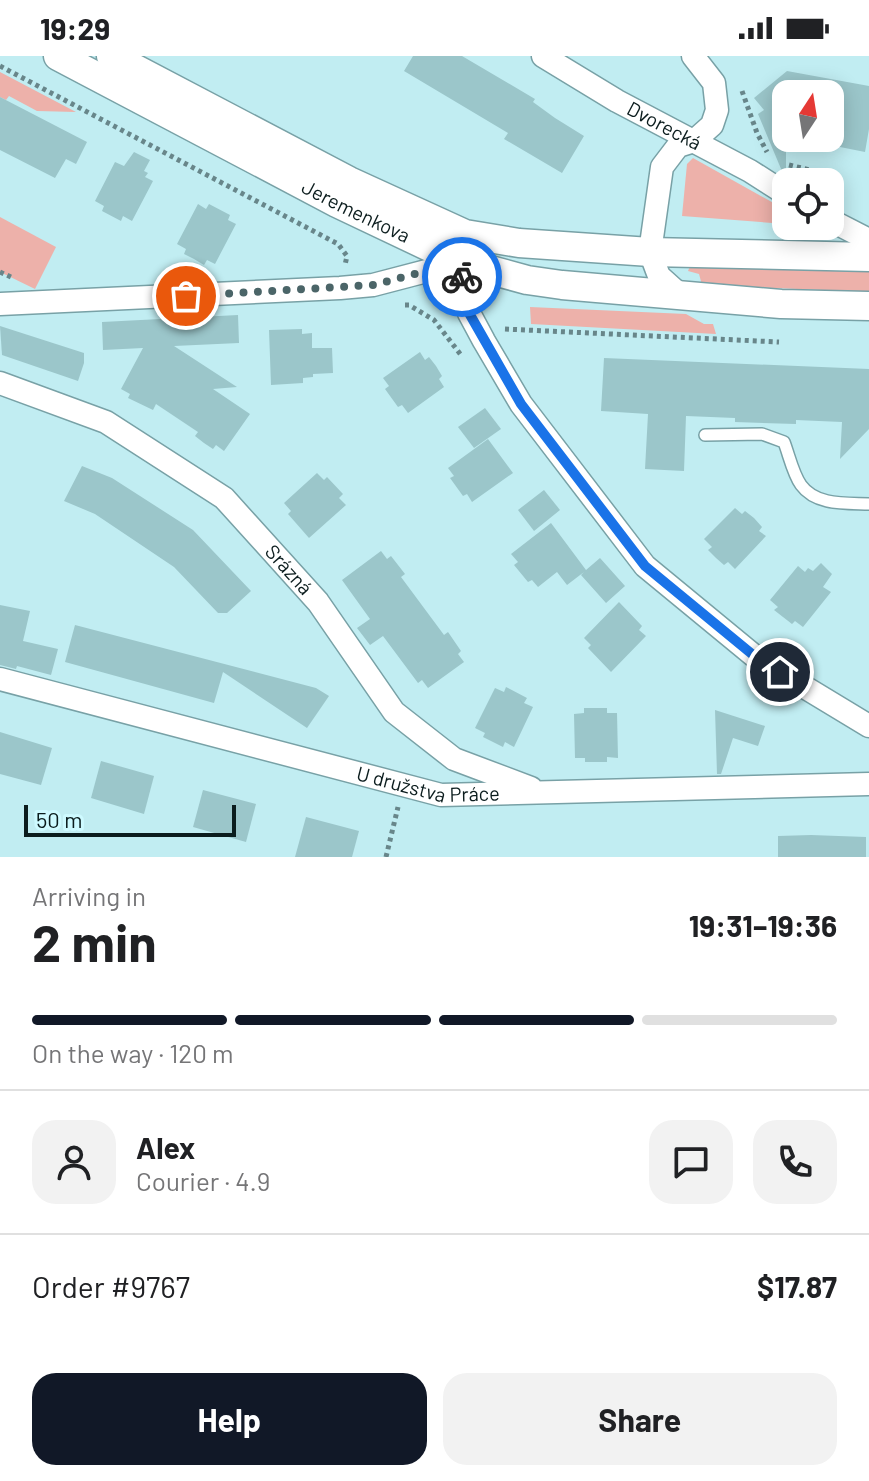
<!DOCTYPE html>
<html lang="en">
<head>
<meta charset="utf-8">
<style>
  body { margin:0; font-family:Barlow,sans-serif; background:#f2f2f2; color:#202124; height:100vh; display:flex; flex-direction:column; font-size:30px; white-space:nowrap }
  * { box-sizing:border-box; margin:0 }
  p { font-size:26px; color:#757577 }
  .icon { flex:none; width:44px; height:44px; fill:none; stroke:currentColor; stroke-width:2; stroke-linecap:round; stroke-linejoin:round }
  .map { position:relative; height:801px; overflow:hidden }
  .details { display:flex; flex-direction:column; background:#fff; flex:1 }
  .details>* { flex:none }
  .needle { width:52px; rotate:12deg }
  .fabs { position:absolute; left:772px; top:24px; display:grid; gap:16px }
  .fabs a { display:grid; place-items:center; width:72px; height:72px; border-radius:16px; background:#fff; box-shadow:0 4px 20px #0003; font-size:40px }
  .scale { position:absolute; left:24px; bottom:20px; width:212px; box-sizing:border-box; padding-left:8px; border:4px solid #0b1c1d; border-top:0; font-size:22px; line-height:28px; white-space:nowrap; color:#0b1c1d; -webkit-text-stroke:6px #cefaff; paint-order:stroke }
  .pin { position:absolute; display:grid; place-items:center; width:68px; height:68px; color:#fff; margin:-34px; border:4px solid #fff; border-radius:50%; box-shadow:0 2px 8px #0007 }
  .courier { position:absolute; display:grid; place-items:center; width:80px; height:80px; margin:-40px; border:6px solid #1a73e8; border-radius:50%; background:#fff; color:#222; box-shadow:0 2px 10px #0007 }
  .head em { font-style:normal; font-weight:700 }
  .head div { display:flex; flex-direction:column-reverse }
  .head { display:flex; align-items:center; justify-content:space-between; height:136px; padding:0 32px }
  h1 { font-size:52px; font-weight:700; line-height:60px }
  .bar { display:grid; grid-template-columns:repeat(4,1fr); gap:12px 8px; align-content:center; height:96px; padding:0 32px }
  .bar i { height:10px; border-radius:6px; background:#e0e0e0 }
  .bar .on { background:#111827 }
  .bar p { grid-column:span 4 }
  .line { display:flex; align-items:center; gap:20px; padding:0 32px; border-top:2px solid #e0e0e0 }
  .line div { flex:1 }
  .round { display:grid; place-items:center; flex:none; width:84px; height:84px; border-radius:24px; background:#f2f2f2 }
  .button { display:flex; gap:16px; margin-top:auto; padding:16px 32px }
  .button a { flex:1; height:92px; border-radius:24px; background:#111827; color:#fff; font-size:32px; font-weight:700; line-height:92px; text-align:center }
  .button a+a { background:#f2f2f2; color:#202124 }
  .status { display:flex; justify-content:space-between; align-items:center; height:56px; padding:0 40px; background:#fff; direction:ltr }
  .status svg { height:22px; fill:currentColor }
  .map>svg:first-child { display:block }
  .green { fill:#edb1aa }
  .building { fill:#9bc6ca }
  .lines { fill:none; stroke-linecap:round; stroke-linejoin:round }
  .service-casing { stroke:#78a1a6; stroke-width:14 }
  .minor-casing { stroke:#78a1a6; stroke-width:25 }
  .tertiary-casing { stroke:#78a1a6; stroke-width:31 }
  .path { stroke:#68868a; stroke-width:5; stroke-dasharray:4 4; stroke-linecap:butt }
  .service { stroke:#fff; stroke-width:11 }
  .minor { stroke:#fff; stroke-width:22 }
  .tertiary { stroke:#fff; stroke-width:28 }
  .done { stroke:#4b6568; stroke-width:8; stroke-dasharray:0 14.4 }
  .route { stroke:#1a73e8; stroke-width:10 }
  .labels { text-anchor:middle; stroke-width:6; stroke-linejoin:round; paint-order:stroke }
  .street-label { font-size:20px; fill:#0b1c1d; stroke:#cefaff }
</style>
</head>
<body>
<div class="status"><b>19:29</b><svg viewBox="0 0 49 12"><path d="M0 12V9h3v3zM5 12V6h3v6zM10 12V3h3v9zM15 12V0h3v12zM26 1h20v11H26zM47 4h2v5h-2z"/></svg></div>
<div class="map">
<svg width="869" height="801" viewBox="0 0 869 801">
  <rect width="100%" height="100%" fill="#c1edf2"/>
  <!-- green -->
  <g class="green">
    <path d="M0,16L76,56L37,55L9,40L6,44L0,41Z"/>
    <path d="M693,102L786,154V168L682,160L687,108Z"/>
    <path d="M0,161L56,191L35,233L0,216Z"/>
    <path d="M691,208L869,210V236L702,229L699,218L688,215Z"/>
    <path d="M530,251L686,258L704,268H713L716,278L531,268Z"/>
  </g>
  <!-- building -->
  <g class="building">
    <path d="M413,0H462L535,43L533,46L555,62L584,80L562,117L504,83L508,77L404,15Z"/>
    <path d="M787,15L869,30V73L865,96L830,89V38H786V121L784,120L758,58L764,54L754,42Z"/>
    <path d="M0,41L87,86L76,108L66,103L55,122L0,94Z"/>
    <path d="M134,96L150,104L144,115L148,117L145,121L153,125L132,165L123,160L121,165L102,155L104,150L95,145L115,106L124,110Z"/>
    <path d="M198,148L206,153L209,148L230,159L228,164L236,168L215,208L207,204L204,209L194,203L184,198L186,193L177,188Z"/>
    <path d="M238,259L239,287L174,290L237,331L213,333L250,358L224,395L216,389L213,393L204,387L195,380L198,376L156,348L153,354L128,342L130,338L121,333L143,292L103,294L102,266Z"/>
    <path d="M0,270L84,297V307L78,325L2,299Z"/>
    <path d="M302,273V278L312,277V292H332L333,317L313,318V321L303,322V327L271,329L269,274Z"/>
    <path d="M420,296L425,304L429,301L436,310L442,320L439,323L444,331L408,357L402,349L398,351L385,333L389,330L383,322Z"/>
    <path d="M604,302L869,313V373L840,403L842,366L796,364V368L735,366V362L686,360L684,415L645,413L648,358L601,355Z"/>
    <path d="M485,352L501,373L474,392L458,371Z"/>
    <path d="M488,383L513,417L472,446L467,438L463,440L450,422L454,420L448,412Z"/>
    <path d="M82,410L112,422L193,474L251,535L227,557H218L174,511L95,458L64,445Z"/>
    <path d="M317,417L324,424L327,421L343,438L339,442L346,449L309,482L288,458L291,455L284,447Z"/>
    <path d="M544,434L560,454L534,475L518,454Z"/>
    <path d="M735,452L742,458L745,455L754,462L762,471L759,475L766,480L735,513L728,506L724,509L716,502L708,494L712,491L704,483Z"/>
    <path d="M551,467L586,514L600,502L625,530L606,547L581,519L584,516L567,529L557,516L538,531L532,524L528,526L514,509L518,506L511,498Z"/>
    <path d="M381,495L387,503L391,500L405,518L401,521L444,579L448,576L461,595L458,598L464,606L428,632L422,624L418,627L383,580L370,589L357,572L370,563L342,524Z"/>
    <path d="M821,507L832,518L823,531L831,536L803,571L795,565L792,568L774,554L778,551L770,544L798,510L805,516L808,512L813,515Z"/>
    <path d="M619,546L642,570L639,574L646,580L611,616L588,592L591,589L584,582Z"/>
    <path d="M0,549L30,555L23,585L58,593L51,619L17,610L16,613L0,609Z"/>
    <path d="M75,569L316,632L329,640L307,672L223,616L214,647L65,606Z"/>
    <path d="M506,631L527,642L524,647L533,651L514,691L505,686L503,691L483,681L485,677L475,672L495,632L504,636Z"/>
    <path d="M584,652H607V657H617L618,702L607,701V706H585V702H575L574,658L584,657Z"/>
    <path d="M715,654L765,670L758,690L733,682L721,718H717Z"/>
    <path d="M0,676L52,692L41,729L0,718Z"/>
    <path d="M101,705L154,720L144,758L91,742Z"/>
    <path d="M203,734L256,748L246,786L193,771Z"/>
    <path d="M306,761L359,775L352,801H295Z"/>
    <path d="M811,779L866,781V801H778V780Z"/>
  </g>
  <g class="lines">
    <defs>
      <path id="service" d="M705,379L762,378L784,386C789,399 793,418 801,429C816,450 847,447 869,448"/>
      <g id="minor">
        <path id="s1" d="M543,0L617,45L750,115L786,138"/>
        <path d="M830,164L869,184"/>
        <path d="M463,192V235L469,257L484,285L521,348L645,510L758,603L869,670"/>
        <path d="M679,238L659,220L650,196L662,111L678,90L694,85L712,69L717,54L714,27L693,0"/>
        <path d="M0,248L340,232L373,229L461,206"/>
        <path id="s2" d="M0,327L106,366L224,442L318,546L394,656L454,703L531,732"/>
        <path id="s3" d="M0,623L441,739L869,728"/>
      </g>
      <g id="tertiary">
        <path id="s4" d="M58,0L337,147L461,206L527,224L562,229L781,248L869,250"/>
        <path d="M111,0L349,125L465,178L519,187L650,196L869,201"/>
      </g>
    </defs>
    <!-- service casing -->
    <use href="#service" class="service-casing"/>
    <!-- minor casing -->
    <use href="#minor" class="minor-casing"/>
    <!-- tertiary casing -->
    <use href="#tertiary" class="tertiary-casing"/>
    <!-- path -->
    <g class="path">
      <path d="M0,10L338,188L347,200L345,209"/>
      <path d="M742,35L757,77L767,96"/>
      <path d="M789,109L831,119"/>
      <path d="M0,216L11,221"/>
      <path d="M405,249H409L434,264L461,299"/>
      <path d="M505,273L779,286"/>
      <path d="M386,801L398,751"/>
    </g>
    <!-- service -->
    <use href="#service" class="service"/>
    <!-- minor -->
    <use href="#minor" class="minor"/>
    <!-- tertiary -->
    <use href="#tertiary" class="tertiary"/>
  </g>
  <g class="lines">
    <!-- done -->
    <path class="done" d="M186,240L373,229L461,206L462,221"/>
    <!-- route -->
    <path class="route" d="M462,221L463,235L469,257L521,348L645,510L758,603L780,616"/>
  </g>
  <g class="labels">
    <!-- street labels -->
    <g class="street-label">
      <text dy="7" stroke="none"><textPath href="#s1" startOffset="140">Dvorecká</textPath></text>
      <text dy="7" stroke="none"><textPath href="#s4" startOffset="336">Jeremenkova</textPath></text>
      <text dy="7" stroke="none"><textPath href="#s2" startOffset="350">Srázná</textPath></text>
      <text dy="7" stroke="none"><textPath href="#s3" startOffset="442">U družstva Práce</textPath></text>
    </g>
  </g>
</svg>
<div class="fabs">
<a><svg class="needle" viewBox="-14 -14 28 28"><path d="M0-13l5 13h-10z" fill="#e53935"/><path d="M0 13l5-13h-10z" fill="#757577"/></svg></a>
<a><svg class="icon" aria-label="locate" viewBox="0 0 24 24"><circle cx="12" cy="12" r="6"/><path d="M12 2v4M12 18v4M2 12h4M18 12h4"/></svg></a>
</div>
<div class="scale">50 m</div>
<div class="pin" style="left:186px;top:240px;background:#ea580c"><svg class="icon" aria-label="bag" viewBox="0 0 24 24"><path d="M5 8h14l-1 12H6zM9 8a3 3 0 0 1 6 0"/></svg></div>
<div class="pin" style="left:780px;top:616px;background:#1f2937"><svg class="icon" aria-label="home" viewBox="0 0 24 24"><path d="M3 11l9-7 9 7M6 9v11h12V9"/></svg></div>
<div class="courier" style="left:462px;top:221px"><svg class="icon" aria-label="bike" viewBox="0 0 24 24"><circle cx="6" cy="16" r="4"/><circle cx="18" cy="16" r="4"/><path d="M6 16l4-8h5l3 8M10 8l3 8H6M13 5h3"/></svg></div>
</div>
<section class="details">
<div class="head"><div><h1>2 min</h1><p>Arriving in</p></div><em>19:31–19:36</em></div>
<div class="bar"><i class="on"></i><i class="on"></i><i class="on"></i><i></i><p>On the way · 120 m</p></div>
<div class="line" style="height:144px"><a class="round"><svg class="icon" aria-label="person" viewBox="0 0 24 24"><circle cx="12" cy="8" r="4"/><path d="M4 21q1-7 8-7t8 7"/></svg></a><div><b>Alex</b><p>Courier · 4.9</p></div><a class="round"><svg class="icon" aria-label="chat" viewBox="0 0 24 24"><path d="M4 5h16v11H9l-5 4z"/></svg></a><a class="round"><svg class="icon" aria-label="phone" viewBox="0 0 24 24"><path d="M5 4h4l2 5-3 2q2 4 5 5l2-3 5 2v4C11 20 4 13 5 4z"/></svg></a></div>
<div class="line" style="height:104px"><div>Order #9767</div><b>$17.87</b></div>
<div class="button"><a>Help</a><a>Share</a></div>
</section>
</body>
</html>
